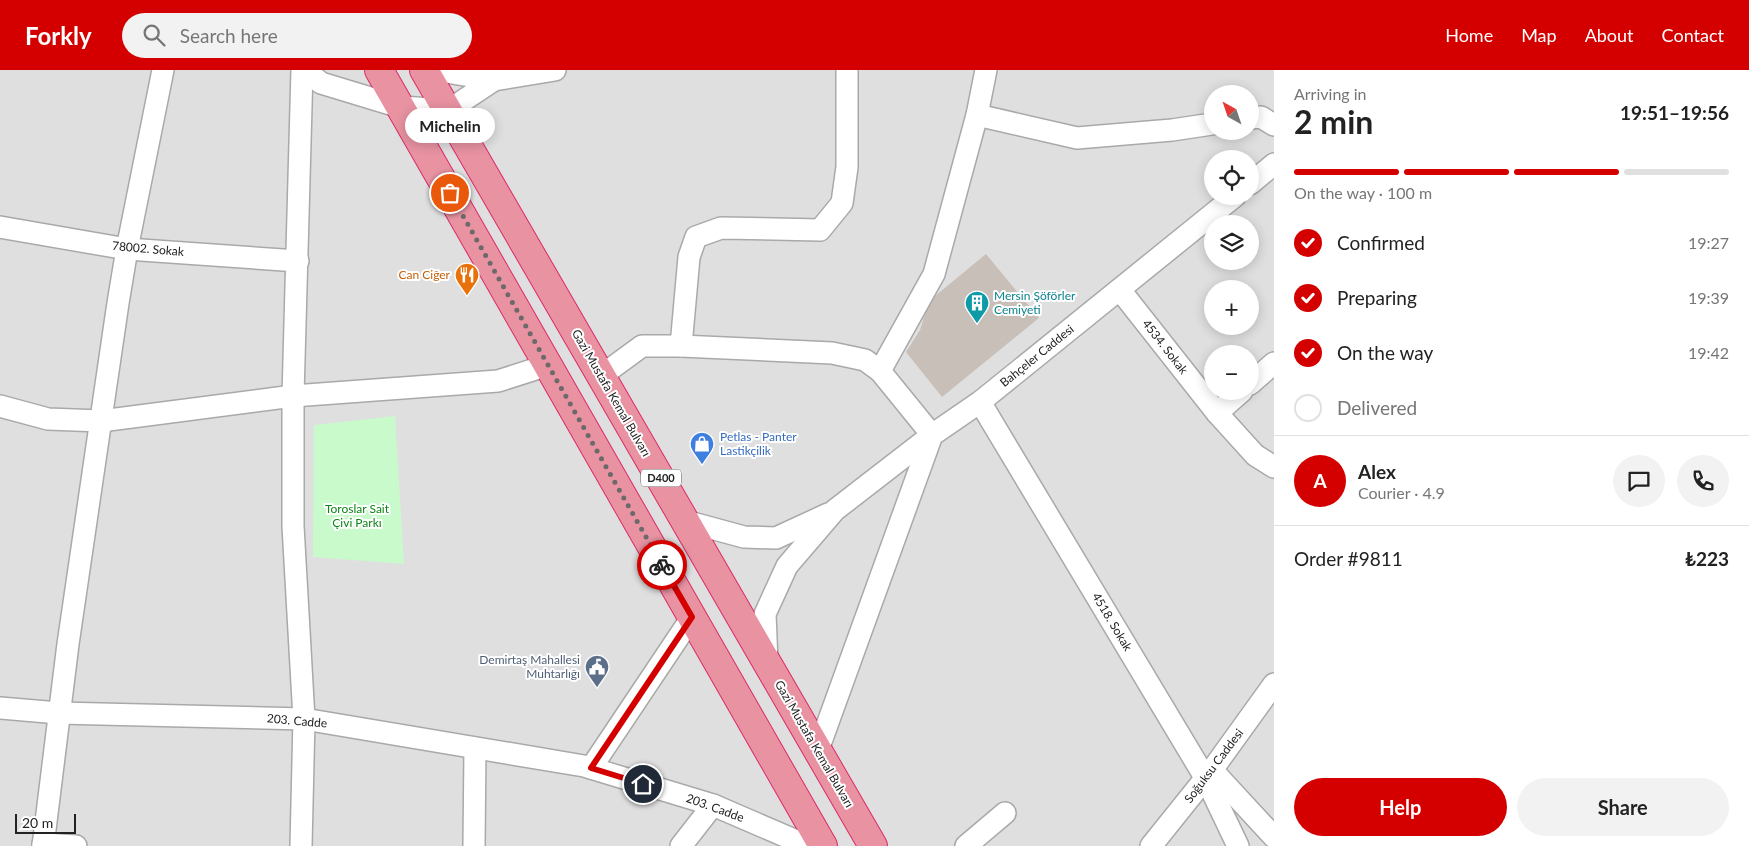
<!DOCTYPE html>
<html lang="en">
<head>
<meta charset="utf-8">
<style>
  body { margin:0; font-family:Lato,sans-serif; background:#f2f2f2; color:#222; height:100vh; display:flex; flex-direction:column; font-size:19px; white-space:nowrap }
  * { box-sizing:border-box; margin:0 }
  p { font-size:16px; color:#767676 }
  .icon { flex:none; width:28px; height:28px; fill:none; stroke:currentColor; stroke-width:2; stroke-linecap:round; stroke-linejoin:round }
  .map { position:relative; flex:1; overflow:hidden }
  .sheet { display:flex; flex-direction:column; background:#fff; width:475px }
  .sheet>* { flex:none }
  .needle { width:32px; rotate:320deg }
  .buttons { position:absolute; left:1204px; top:15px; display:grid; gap:10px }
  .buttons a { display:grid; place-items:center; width:55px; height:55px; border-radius:50%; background:#fff; box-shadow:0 2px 12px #0003; font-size:25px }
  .scale { position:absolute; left:15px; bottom:12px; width:61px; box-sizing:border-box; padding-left:5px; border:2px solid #222; border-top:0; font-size:14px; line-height:18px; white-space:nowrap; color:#222; -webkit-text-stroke:4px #fff; paint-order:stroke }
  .pin { position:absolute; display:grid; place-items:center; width:42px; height:42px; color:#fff; margin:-21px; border:2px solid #fff; border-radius:50%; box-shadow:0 1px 5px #0007 }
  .courier { position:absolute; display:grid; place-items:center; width:50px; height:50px; margin:-25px; border:4px solid #d40000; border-radius:50%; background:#fff; color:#222; box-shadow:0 1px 6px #0007 }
  .bubble { position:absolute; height:35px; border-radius:18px; background:#fff; box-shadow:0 2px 12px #0003; font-size:16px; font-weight:700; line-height:35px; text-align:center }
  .summary em { font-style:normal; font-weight:700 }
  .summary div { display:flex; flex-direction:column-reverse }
  .summary { display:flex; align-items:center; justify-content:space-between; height:85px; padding:0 20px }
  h1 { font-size:32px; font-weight:700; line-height:38px }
  .bar { display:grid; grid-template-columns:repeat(4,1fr); gap:8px 5px; align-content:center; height:60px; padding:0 20px }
  .bar i { height:6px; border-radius:4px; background:#e0e0e0 }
  .bar .current { background:#d40000 }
  .bar p { grid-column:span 4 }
  .line { display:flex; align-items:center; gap:12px; padding:0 20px; border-top:1px solid #e0e0e0 }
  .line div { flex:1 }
  .round { display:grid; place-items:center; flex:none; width:52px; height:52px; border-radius:26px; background:#f2f2f2 }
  ol { padding:0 20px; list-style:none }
  li { display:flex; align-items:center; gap:15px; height:55px }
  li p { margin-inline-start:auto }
  li .icon { padding:5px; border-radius:50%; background:#d40000; color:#fff; stroke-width:4 }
  li:last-child { color:#767676 }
  li i { width:28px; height:28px; border:2px solid #e0e0e0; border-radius:50% }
  .action { display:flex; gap:10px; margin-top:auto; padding:10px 20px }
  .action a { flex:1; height:58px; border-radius:30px; background:#d40000; color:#fff; font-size:20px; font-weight:700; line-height:58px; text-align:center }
  .action a+a { background:#f2f2f2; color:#222 }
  header { display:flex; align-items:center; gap:30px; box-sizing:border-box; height:70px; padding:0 25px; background:#d40000; color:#fff }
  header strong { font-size:24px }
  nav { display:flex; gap:28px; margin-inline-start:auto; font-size:18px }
  .search { width:350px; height:45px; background:#f2f2f2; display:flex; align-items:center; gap:12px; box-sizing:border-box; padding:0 18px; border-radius:28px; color:#767676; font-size:19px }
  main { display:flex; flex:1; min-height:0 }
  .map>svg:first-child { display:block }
  .residential { fill:#e0dfdf; fill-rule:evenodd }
  .park { fill:#c8facc }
  .building { fill:#c7bfb8 }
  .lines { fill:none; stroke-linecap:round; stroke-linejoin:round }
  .minor-casing { stroke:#a9a9a9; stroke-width:24 }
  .highway-casing { stroke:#dc2a67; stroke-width:30 }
  .minor { stroke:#fff; stroke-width:21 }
  .highway { stroke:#e892a2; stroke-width:28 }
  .done { stroke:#6b6a68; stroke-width:5; stroke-dasharray:0 9 }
  .route { stroke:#d40000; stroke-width:6 }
  .labels { text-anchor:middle; stroke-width:4; stroke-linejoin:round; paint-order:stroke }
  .shield { fill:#fff; stroke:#646464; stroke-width:1 }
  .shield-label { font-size:11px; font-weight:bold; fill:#222 }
  .street-label { font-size:12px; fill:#222; stroke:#fff }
  .food-label { font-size:12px; fill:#c56008; stroke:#fff; text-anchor:end }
  .culture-label { font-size:12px; fill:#0d838f; stroke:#fff; text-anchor:start }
  .shop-label { font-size:12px; fill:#366cbe; stroke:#fff; text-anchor:start }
  .park-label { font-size:12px; fill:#0c8416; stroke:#fff }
  .service-label { font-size:12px; fill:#4e5e75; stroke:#fff; text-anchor:end }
</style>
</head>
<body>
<header>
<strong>Forkly</strong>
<div class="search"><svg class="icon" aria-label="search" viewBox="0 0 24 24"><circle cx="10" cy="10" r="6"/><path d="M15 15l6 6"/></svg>Search here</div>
<nav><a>Home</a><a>Map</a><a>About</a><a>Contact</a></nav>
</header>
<main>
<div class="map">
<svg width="1274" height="776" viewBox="0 0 1274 776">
  <rect width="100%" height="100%" fill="#f2efe9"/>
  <!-- residential -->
  <path class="residential" d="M0,0H1274V776H0ZM1212,24H1250V61H1212ZM1212,89H1250V126H1212ZM1212,154H1250V191H1212ZM1212,219H1250V256H1212ZM1212,284H1250V321H1212Z"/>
  <!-- park -->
  <path class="park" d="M395,346L404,494L313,487L314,355Z"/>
  <!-- building -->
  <path class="building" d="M986,184L1039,248L942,327L906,282L920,260L929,231Z"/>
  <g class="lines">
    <defs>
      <g id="minor">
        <path d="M305,0L321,13L400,37L449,40L494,10"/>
        <path d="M434,0L494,10L555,0"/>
        <path d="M977,45L1077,68L1172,60L1212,54"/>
        <path d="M1250,48L1261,47L1274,55"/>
        <path d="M1250,114L1274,94"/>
        <path d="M0,157L127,179L298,191"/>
        <path d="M1120,220L1217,343L1255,385L1274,397"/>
        <path d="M681,276L689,187L696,167L721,158L820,160L842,133L847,97V0"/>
        <path d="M880,301L934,204L977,45L986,0"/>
        <path d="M601,306L642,276H681L832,283L865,290L880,301L932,365L818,680"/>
        <path d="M1250,314L1274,293"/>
        <path d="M980,332L1206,709L1238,776"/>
        <path d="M0,336L48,349L101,351L293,326L498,311L548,295"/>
        <path d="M1217,343L1242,321"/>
        <path d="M685,451L744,467L776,468L828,444"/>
        <path d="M767,592L765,544L787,496L835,440L932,365L980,332L1235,126"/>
        <path d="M0,638L59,643L304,649L584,696L713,735L808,776"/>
        <path d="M591,698L692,547"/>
        <path d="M1212,700L1274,767"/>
        <path d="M43,774L76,776"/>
        <path d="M43,776L68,574L118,233L127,179L163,0"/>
        <path d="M301,776L304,649L293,456V326L302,0"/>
        <path d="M474,776L475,678"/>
        <path d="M681,776L713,735"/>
        <path d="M966,776L1005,743"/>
        <path d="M1151,776L1212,700L1274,614"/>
      </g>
      <g id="highway">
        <path d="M379,0L823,776"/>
        <path d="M424,0L873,776"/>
      </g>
    </defs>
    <!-- minor casing -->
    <use href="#minor" class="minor-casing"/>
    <!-- highway casing -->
    <use href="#highway" class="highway-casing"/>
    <!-- minor -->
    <use href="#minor" class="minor"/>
    <!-- highway -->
    <use href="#highway" class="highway"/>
  </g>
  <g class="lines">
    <!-- done -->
    <path class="done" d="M450,123L662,495"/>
    <!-- route -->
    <path class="route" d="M643,714L591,698L692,547L662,495"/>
  </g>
  <!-- icons -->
  <defs>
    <symbol id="restaurant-pin" viewBox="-11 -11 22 30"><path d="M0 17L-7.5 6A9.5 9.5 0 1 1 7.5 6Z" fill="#e8710a" stroke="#fff"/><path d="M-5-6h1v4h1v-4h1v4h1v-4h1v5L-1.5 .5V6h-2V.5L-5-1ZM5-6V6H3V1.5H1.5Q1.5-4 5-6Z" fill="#fff"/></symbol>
    <symbol id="building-pin" viewBox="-11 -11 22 30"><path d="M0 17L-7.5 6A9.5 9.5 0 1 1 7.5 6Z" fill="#0f9aa8" stroke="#fff"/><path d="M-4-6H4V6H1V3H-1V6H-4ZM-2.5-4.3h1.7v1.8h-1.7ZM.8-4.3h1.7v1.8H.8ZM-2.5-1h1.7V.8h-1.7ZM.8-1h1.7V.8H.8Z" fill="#fff"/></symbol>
    <symbol id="shop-pin" viewBox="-11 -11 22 30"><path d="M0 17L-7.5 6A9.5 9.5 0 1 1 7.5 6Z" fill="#3f7fe0" stroke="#fff"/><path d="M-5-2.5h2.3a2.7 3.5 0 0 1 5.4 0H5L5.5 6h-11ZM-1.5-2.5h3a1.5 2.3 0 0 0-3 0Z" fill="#fff"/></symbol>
    <symbol id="civic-pin" viewBox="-11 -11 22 30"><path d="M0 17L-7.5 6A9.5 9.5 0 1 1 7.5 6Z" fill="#5c6f8a" stroke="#fff"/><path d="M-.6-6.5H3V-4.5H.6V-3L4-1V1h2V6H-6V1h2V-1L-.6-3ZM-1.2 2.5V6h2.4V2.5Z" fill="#fff"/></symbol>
  </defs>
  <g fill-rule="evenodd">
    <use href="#restaurant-pin" x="453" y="191" width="28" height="38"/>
    <use href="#building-pin" x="963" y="219" width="28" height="38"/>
    <use href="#shop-pin" x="688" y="360" width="28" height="38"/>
    <use href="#civic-pin" x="583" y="583" width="28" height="38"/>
  </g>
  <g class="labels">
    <!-- shield labels -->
    <rect class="shield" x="641" y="399.5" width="40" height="17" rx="4"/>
    <g class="shield-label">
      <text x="661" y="412">D400</text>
    </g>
    <!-- street labels -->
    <g class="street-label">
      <text transform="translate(148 179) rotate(5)" y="4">78002. Sokak</text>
      <text transform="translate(1165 277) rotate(52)" y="4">4534. Sokak</text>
      <text transform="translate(1037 286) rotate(-39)" y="4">Bahçeler Caddesi</text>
      <text transform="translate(611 323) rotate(60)" y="4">Gazi Mustafa Kemal Bulvarı</text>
      <text transform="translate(1112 552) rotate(59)" y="4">4518. Sokak</text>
      <text transform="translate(297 651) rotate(5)" y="4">203. Cadde</text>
      <text transform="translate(814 674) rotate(60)" y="4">Gazi Mustafa Kemal Bulvarı</text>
      <text transform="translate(1214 696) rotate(-53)" y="4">Soğuksu Caddesi</text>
      <text transform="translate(715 738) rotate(20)" y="4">203. Cadde</text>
    </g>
    <!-- food labels -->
    <g class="food-label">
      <text x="450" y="209">Can Ciğer</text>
    </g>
    <!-- culture labels -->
    <g class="culture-label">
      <text x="994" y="230">Mersin Şöförler<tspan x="994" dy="14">Cemiyeti</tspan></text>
    </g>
    <!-- shop labels -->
    <g class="shop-label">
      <text x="720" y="371">Petlas - Panter<tspan x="720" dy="14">Lastikçilik</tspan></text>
    </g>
    <!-- park labels -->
    <g class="park-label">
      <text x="357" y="443">Toroslar Sait<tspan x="357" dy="14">Çivi Parkı</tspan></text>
    </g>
    <!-- service labels -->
    <g class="service-label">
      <text x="580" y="594">Demirtaş Mahallesi<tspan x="580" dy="14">Muhtarlığı</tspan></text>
    </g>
  </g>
</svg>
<div class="buttons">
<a><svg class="needle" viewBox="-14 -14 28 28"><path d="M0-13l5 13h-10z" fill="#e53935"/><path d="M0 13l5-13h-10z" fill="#767676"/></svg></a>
<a><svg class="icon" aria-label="locate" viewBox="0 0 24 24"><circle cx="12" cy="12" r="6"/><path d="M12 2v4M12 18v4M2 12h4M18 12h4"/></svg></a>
<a><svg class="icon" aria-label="layers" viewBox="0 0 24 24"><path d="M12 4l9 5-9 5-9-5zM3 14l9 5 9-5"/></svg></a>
<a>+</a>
<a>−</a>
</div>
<div class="scale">20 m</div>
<div class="pin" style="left:450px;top:123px;background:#ea580c"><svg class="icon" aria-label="bag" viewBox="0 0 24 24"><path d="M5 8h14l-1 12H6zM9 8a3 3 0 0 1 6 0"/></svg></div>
<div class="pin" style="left:643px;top:714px;background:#1f2937"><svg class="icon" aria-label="home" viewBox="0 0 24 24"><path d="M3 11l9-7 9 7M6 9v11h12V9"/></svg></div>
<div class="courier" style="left:662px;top:495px"><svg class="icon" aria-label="bike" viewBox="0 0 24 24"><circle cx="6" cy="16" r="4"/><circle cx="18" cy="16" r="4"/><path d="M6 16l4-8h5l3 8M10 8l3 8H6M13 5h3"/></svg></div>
<div class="bubble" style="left:405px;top:38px;width:90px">Michelin</div>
</div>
<section class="sheet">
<div class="summary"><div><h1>2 min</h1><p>Arriving in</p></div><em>19:51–19:56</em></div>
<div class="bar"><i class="current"></i><i class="current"></i><i class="current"></i><i></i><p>On the way · 100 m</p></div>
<ol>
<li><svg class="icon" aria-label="check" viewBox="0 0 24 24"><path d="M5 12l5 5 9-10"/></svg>Confirmed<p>19:27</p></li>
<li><svg class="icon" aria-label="check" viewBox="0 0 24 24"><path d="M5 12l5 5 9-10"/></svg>Preparing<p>19:39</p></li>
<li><svg class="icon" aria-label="check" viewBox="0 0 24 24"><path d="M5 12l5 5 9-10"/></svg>On the way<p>19:42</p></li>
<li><i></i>Delivered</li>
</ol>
<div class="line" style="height:90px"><b class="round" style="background:#d40000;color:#fff">A</b><div><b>Alex</b><p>Courier · 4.9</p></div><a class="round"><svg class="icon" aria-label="chat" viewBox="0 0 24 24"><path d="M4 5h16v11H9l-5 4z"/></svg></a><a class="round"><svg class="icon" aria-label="phone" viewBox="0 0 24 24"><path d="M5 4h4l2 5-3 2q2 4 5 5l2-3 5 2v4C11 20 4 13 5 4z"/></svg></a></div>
<div class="line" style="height:65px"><div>Order #9811</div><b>₺223</b></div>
<div class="action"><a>Help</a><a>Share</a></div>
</section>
</main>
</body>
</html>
